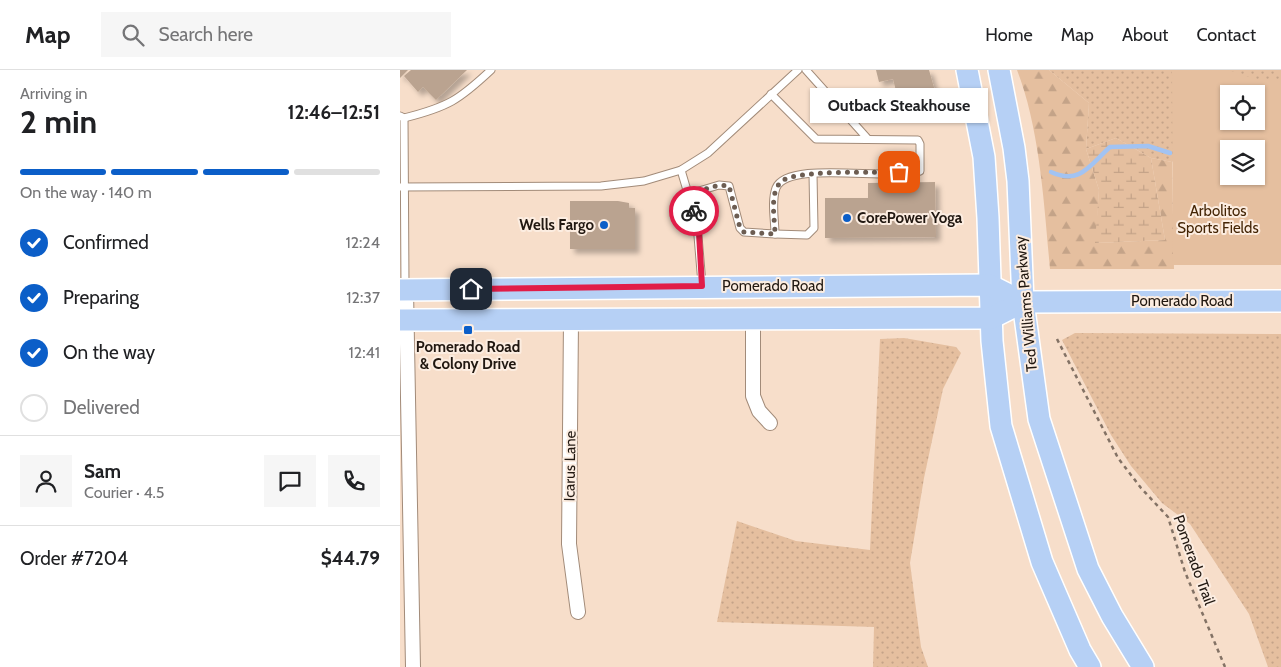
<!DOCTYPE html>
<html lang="en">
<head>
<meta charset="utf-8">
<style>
  body { margin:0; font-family:Cabin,sans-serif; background:#f6f6f6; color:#202124; height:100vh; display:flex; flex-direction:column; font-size:19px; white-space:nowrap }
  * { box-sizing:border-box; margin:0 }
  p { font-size:16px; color:#757577 }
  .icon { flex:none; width:28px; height:28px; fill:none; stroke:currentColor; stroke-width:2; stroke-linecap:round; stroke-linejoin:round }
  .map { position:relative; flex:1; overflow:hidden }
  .drawer { display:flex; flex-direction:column; background:#fff; width:400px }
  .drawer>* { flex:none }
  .controls { position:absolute; left:820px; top:15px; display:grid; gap:10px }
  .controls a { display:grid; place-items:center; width:45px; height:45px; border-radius:0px; background:#fff; box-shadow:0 1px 4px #0004; font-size:25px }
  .pin { position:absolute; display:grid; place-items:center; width:42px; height:42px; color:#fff; margin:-21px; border-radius:10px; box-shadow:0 2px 8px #0006 }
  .courier { position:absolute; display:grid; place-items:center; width:50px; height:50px; margin:-25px; border:4px solid #e11d48; border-radius:50%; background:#fff; color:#222; box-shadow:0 1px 6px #0007 }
  .bubble { position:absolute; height:35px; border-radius:0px; background:#fff; box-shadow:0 1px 4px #0004; font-size:16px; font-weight:700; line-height:35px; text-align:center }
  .headline em { font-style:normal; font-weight:700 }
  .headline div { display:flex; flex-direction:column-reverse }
  .headline { display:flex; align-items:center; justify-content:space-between; height:85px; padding:0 20px }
  h1 { font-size:32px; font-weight:700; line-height:38px }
  .bar { display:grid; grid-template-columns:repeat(4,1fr); gap:8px 5px; align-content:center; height:60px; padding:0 20px }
  .bar i { height:6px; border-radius:4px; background:#e0e0e0 }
  .bar .on { background:#0b5ec8 }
  .bar p { grid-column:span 4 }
  .line { display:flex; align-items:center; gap:12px; padding:0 20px; border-top:1px solid #e0e0e0 }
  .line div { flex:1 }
  .round { display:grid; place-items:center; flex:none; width:52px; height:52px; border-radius:0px; background:#f6f6f6 }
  ol { padding:0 20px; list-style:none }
  li { display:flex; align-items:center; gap:15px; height:55px }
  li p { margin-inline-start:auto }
  li .icon { padding:5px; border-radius:50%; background:#0b5ec8; color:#fff; stroke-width:4 }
  li:last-child { color:#757577 }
  li i { width:28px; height:28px; border:2px solid #e0e0e0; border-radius:50% }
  header { display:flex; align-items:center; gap:30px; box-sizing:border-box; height:70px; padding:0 25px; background:#fff; border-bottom:1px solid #e0e0e0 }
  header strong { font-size:24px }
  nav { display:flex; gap:28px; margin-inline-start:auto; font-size:18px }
  .search { width:350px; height:45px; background:#f6f6f6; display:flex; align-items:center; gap:12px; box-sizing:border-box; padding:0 18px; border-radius:0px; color:#757577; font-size:19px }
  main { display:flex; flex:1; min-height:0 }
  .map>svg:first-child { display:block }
  .grass { fill:url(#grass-dots) }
  .forest { fill:url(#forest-firs) }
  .wetland { fill:url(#wetland-marsh) }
  .park { fill:#e5bf9f; fill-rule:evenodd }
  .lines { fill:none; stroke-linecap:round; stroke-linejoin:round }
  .stream { stroke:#a2c3f2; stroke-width:4.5 }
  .building { fill:#baa390; filter:url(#shadow) }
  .lane-casing { stroke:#a28b79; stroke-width:9 }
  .street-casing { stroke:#a28b79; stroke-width:16 }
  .primary-casing { stroke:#fff; stroke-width:24 }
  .path { stroke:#837265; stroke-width:2.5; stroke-dasharray:4 4; stroke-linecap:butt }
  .lane { stroke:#fff; stroke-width:7 }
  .street { stroke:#fff; stroke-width:14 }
  .primary { stroke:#b6d0f5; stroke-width:21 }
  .done { stroke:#6c5d52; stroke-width:5; stroke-dasharray:0 9 }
  .route { stroke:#e11d48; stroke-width:6 }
  .poi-dot { fill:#0b5ec8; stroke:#fcede1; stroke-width:2 }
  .labels { text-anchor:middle; stroke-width:4; stroke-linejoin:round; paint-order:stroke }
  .park-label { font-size:15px; fill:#442505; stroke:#fcede1 }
  .poi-label { font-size:15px; font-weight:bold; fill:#211811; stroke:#fcede1; text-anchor:start }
  .street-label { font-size:15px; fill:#211811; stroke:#fcede1 }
</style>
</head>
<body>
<header>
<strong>Map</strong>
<div class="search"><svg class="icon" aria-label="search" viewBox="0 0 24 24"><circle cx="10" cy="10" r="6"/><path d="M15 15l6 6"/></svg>Search here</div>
<nav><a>Home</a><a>Map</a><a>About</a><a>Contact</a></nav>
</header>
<main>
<section class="drawer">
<div class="headline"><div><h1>2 min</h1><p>Arriving in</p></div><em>12:46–12:51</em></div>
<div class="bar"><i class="on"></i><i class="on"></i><i class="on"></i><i></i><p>On the way · 140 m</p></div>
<ol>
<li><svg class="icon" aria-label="check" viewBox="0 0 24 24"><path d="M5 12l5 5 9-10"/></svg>Confirmed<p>12:24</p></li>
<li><svg class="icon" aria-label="check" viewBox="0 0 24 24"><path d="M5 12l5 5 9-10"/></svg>Preparing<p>12:37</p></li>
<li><svg class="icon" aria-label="check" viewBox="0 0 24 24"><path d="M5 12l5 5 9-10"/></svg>On the way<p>12:41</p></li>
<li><i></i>Delivered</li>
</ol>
<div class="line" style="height:90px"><a class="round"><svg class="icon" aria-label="person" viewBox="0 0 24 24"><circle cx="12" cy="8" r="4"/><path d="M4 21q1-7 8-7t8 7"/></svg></a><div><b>Sam</b><p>Courier · 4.5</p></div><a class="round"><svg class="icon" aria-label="chat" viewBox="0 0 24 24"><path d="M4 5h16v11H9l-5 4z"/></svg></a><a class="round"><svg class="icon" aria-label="phone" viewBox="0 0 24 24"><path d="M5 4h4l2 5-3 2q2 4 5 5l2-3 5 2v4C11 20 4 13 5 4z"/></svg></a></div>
<div class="line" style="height:65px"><div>Order #7204</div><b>$44.79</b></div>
</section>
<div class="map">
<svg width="881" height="597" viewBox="0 0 881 597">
  <defs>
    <pattern id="grass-dots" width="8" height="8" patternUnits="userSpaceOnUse" patternTransform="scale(1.25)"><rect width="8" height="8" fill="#e5bf9f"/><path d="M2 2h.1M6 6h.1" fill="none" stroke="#c4a388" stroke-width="1.8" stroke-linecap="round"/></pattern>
    <pattern id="forest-firs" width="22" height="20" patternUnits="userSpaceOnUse" patternTransform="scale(1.25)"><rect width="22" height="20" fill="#e5bf9f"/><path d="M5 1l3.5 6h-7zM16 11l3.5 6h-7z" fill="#c4a388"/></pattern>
    <pattern id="wetland-marsh" width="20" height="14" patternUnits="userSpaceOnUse" patternTransform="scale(1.25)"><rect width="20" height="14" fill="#e5bf9f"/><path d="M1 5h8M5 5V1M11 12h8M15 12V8" fill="none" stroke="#c4a388"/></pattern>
    <filter id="shadow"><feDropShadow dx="4.5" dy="4.5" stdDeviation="2.5" flood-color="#0004"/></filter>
  </defs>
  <rect width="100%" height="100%" fill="#f7deca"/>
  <!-- grass -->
  <g class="grass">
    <path d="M649,0H881V29L856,24H829L772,92L751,88L716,68L686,79L689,33Z"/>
    <path d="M675,263L881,264V597H868L849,544L790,454L762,433L731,396L711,365L662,270Z"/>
    <path d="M504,268L556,277L561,283L543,319L524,408L510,493L521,577L528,597H473L474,557L317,552L337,451L396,471L470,480L480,269Z"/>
  </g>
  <!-- forest -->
  <path class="forest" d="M617,0H649L689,33L686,79L699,120L696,173L765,170L751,88L772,92L774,199H650C644,135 640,59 617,0Z"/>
  <!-- wetland -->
  <path class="wetland" d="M716,68L751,88L765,170L695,173L699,120L686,79Z"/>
  <!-- park -->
  <path class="park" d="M772,0H828L858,10H881V195H773ZM829,24H856V51H829ZM829,79H856V106H829Z"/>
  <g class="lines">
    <!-- stream -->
    <path class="stream" d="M651,102C680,115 689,96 710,77L748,76L770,83"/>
  </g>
  <!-- building -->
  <g class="building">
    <path d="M0,0H8L0,8Z"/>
    <path d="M11,0H67L36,30L23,17L18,22L4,6Z"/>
    <path d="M476,0H529L535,21L517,26L516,20L497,25L493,9L479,12Z"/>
    <path d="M535,112L536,167L425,168V128H468V113Z"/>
    <path d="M170,131H218L229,133V138H235V179H170Z"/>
  </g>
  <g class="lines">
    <defs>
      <g id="lane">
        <path d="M406,0L467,68"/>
        <path d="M0,46L4,48C48,37 59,30 91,0"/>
        <path d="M4,48L5,217"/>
        <path d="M281,100L297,154L302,214"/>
        <path d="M0,117L201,116L244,111L281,100L308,83L398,0"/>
        <path d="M289,124L319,115L329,116L340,158L344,162L375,164C375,150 371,132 376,118C388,89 493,112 520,101V74L518,70L416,69L371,24"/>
        <path d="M375,164L407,165L414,158L413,104"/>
      </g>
      <g id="street">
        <path d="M6,220L13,597"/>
        <path d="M353,247V326L359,341L370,353"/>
        <path d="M171,250L169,474L178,542"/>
      </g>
      <g id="primary">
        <path d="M567,0L584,87L588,148L592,271L601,356L642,492L680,580L690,597"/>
        <path d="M599,0L614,78L618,111L623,232L639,349L688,499L712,546L743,597"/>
        <path d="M0,220L589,215L623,232"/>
        <path d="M0,250L591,248L623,232L881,231"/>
      </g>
    </defs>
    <!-- lane casing -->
    <use href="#lane" class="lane-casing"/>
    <!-- street casing -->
    <use href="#street" class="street-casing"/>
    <!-- primary casing -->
    <use href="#primary" class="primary-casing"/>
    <!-- path -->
    <path class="path" d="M657,269L718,388L741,418L768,447L785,502L825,597"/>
    <!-- lane -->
    <use href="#lane" class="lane"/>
    <!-- street -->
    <use href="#street" class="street"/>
    <!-- primary -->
    <use href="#primary" class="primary"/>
  </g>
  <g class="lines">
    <!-- done -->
    <path class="done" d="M294,141L289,124L319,115L329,116L340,158L344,162L375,164C375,150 369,123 381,112C393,99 478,103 499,102"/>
    <!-- route -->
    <path class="route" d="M71,219L302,216L299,163L294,141"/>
  </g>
  <!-- markers -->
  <g class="poi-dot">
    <circle cx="447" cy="148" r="5"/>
    <circle cx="204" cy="155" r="5"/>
    <rect x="63" y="255" width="10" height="10" rx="2.5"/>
  </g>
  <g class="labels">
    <!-- park labels -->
    <g class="park-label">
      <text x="818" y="146">Arbolitos<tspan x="818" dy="17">Sports Fields</tspan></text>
    </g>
    <!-- poi labels -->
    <g class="poi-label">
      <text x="457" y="153">CorePower Yoga</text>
      <text x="194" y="160" text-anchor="end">Wells Fargo</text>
      <text x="68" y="282" text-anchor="middle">Pomerado Road<tspan x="68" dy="17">&amp; Colony Drive</tspan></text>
    </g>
    <!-- street labels -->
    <g class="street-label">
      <text x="373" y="221">Pomerado Road</text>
      <text x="782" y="236">Pomerado Road</text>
      <text transform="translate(626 234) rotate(-95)" y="5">Ted Williams Parkway</text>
      <text transform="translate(170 396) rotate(-89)" y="5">Icarus Lane</text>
      <text transform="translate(794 490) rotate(70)" y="5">Pomerado Trail</text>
    </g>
  </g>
</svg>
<div class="controls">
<a><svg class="icon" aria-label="locate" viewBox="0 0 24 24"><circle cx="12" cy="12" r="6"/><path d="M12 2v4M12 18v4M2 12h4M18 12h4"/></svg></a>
<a><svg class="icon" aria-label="layers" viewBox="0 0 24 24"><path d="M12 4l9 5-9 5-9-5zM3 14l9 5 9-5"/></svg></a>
</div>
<div class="pin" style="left:499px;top:102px;background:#ea580c"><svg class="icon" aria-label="bag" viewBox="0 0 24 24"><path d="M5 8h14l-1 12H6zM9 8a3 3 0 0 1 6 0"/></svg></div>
<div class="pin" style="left:71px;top:219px;background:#1f2937"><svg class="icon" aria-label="home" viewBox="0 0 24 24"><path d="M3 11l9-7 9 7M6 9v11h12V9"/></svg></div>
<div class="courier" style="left:294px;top:141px"><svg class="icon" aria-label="bike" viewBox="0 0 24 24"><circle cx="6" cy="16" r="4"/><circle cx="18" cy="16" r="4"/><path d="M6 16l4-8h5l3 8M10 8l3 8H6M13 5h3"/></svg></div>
<div class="bubble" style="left:410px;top:18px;width:178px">Outback Steakhouse</div>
</div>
</main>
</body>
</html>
